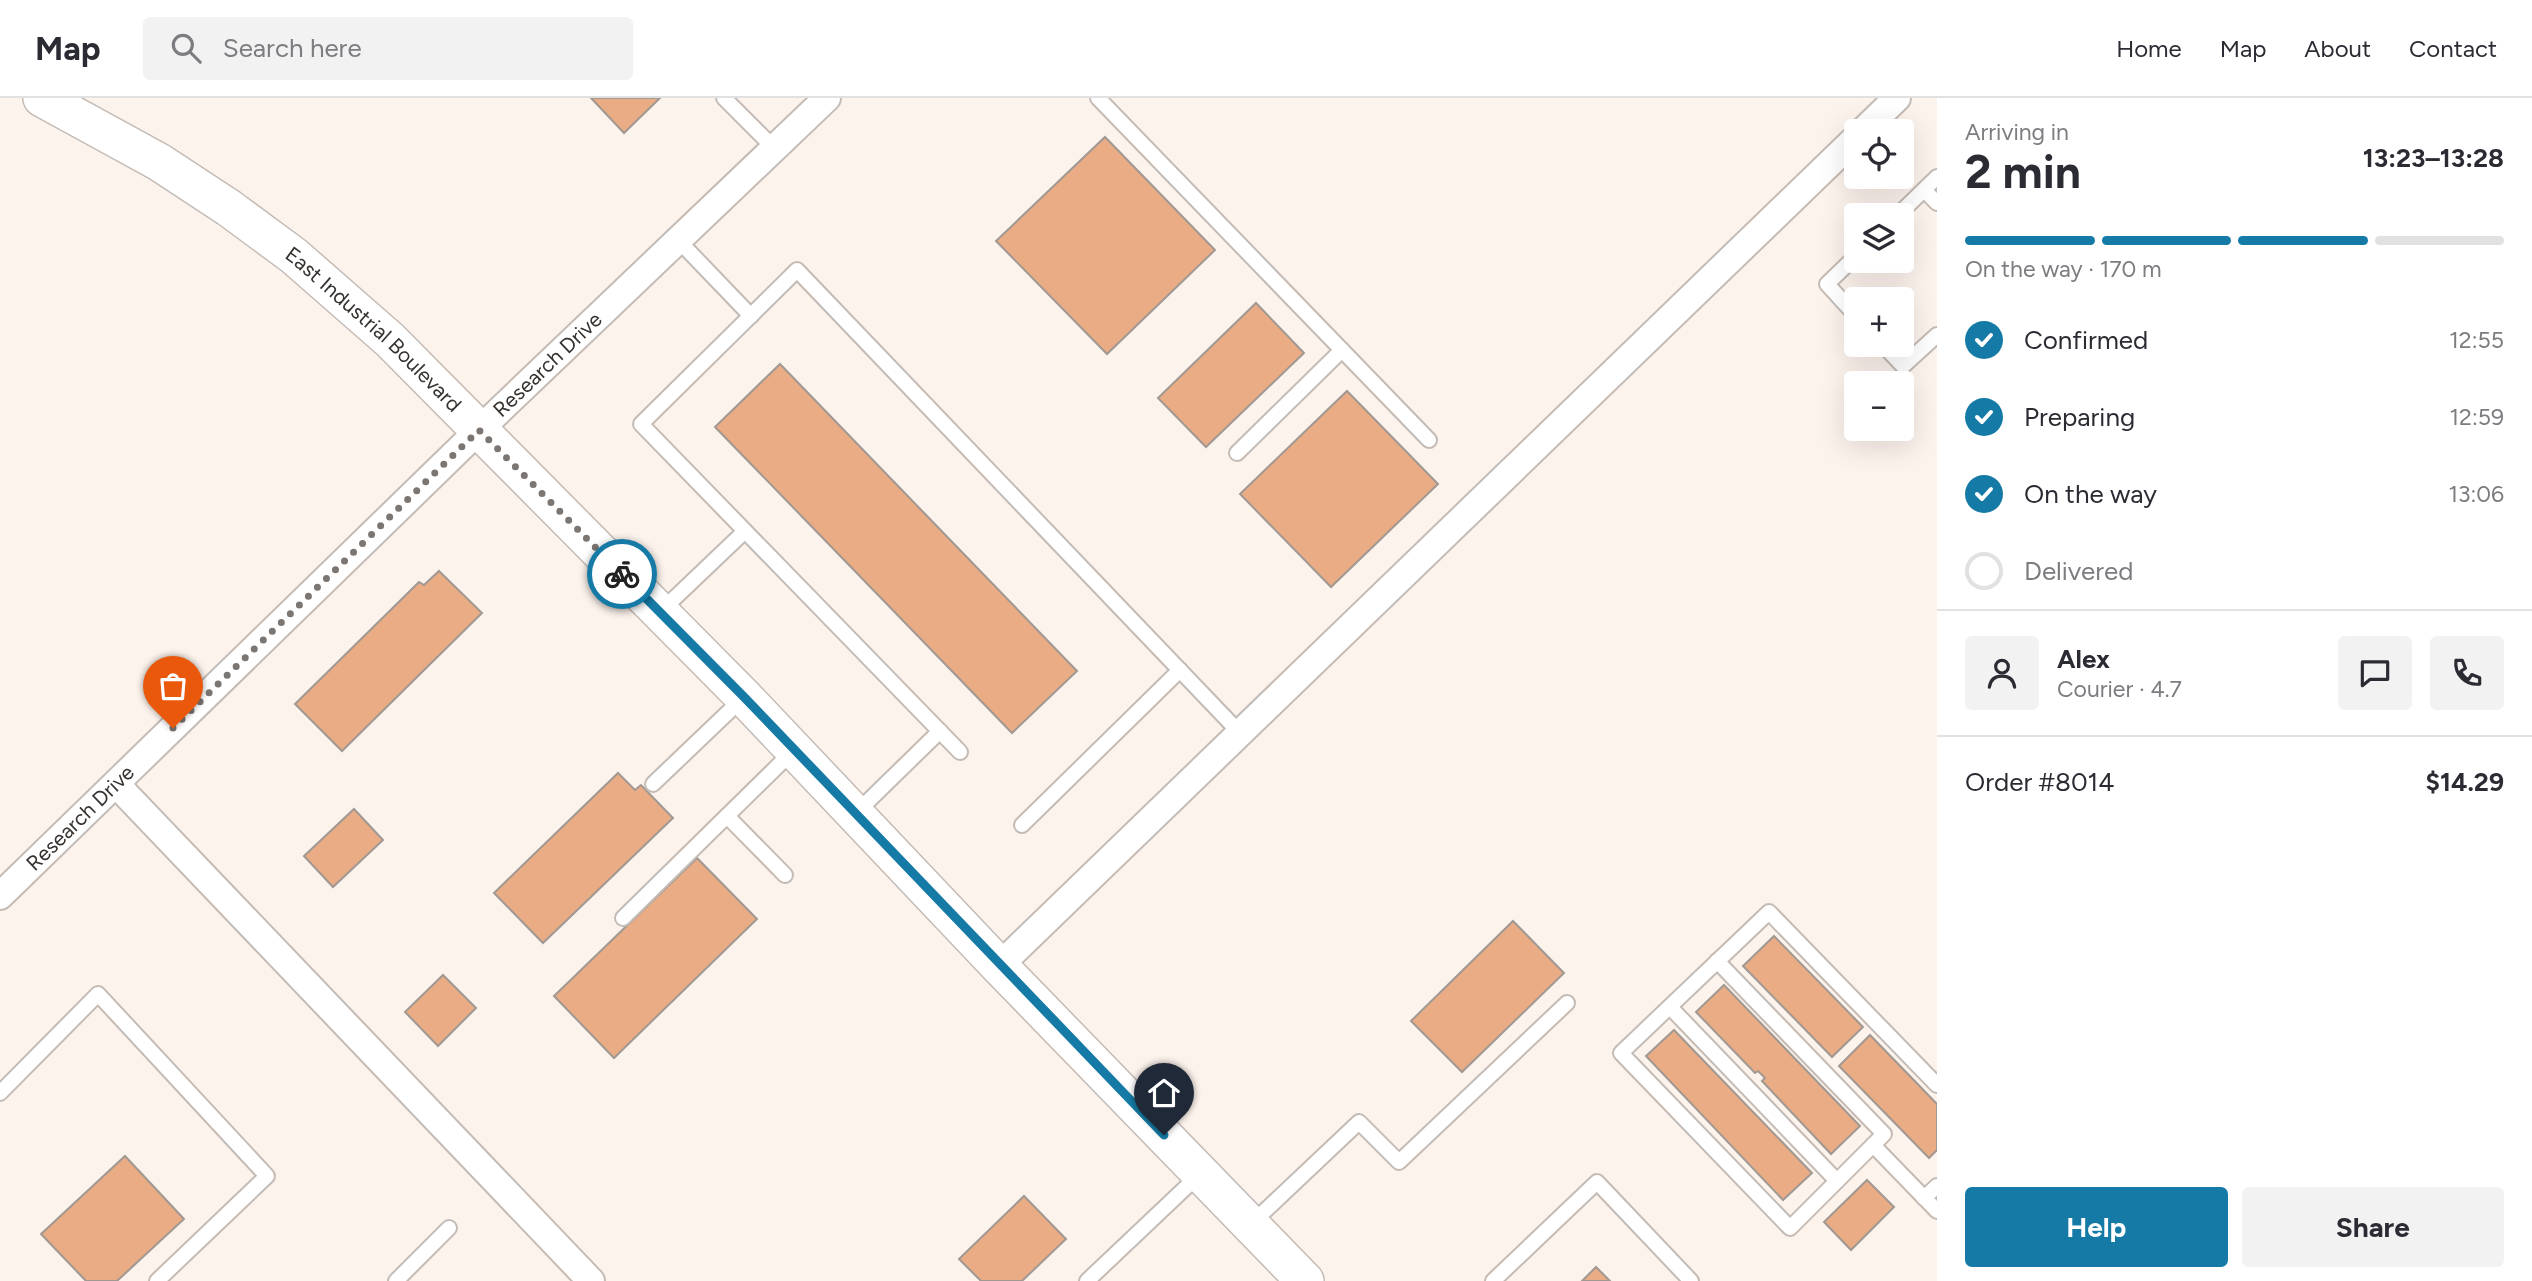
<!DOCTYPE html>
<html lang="en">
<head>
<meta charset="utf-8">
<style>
  body { margin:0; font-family:Figtree,sans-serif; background:#f2f2f3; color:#2b2b33; height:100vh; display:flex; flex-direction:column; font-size:26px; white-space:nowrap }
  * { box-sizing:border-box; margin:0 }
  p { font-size:23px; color:#7c7c81 }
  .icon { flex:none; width:38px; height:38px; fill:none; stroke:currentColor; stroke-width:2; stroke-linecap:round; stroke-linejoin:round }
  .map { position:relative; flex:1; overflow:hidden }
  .panel { display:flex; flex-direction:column; background:#fff; width:595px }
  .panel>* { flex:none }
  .controls { position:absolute; left:1844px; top:21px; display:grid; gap:14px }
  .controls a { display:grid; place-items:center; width:70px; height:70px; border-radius:7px; background:#fff; box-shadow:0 7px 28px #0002; font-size:35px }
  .pin { position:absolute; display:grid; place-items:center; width:60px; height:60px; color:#fff; margin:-72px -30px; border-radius:50% 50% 50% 0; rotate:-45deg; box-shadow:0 0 7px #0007 }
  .pin .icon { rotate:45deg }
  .courier { position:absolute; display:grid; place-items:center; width:70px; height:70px; margin:-35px; border:5px solid #157ba6; border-radius:50%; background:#fff; color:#222; box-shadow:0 2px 9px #0007 }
  .overview em { font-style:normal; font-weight:700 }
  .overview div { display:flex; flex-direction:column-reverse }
  .overview { display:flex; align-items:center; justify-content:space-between; height:119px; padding:0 28px }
  h1 { font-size:46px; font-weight:700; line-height:52px }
  .bar { display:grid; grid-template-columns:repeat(4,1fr); gap:10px 7px; align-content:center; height:84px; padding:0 28px }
  .bar i { height:9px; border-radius:5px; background:#e1e1e2 }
  .bar .active { background:#157ba6 }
  .bar p { grid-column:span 4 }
  .line { display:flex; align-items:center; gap:18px; padding:0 28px; border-top:2px solid #e1e1e2 }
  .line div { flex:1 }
  .round { display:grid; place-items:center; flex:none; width:74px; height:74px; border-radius:7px; background:#f2f2f3 }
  ol { padding:0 28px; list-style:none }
  li { display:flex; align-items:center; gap:21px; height:77px }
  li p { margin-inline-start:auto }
  li .icon { padding:7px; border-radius:50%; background:#157ba6; color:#fff; stroke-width:4 }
  li:last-child { color:#7c7c81 }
  li i { width:38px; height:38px; border:4px solid #e1e1e2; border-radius:50% }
  .action { display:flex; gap:14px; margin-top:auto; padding:14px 28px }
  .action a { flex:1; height:80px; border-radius:7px; background:#157ba6; color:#fff; font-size:28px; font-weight:700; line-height:80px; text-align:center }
  .action a+a { background:#f2f2f3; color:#2b2b33 }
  header { display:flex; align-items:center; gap:42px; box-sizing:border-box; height:98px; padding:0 35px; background:#fff; border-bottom:2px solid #e1e1e2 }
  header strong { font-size:33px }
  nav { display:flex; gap:38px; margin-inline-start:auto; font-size:24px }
  .search { width:490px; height:63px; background:#f2f2f3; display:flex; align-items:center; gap:18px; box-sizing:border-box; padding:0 24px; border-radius:7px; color:#7c7c81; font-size:26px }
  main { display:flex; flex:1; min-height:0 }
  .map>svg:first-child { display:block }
  .building { fill:#e9ac85; stroke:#a19892; stroke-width:2 }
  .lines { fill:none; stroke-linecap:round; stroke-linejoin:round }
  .lane-casing { stroke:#c4bbb5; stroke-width:18 }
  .street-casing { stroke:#c4bbb5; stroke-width:30 }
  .secondary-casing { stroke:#c4bbb5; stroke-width:40 }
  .lane { stroke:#fff; stroke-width:14 }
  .street { stroke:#fff; stroke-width:26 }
  .secondary { stroke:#fff; stroke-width:37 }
  .done { stroke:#7c7672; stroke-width:7; stroke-dasharray:0 12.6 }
  .route { stroke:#157ba6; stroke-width:9 }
  .labels { text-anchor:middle; stroke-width:5; stroke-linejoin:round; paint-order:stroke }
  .street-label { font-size:21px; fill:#363230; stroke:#fff }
</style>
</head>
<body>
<header>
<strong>Map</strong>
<div class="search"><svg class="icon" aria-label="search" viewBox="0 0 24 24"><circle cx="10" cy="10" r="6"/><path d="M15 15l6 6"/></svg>Search here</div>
<nav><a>Home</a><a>Map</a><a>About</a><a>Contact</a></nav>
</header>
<main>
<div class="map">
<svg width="1937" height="1183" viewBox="0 0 1937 1183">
  <rect width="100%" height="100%" fill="#fdf3ed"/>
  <!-- building -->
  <g class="building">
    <path d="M591,0H660L624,35Z"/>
    <path d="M1105,39L1215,152L1107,256L996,143Z"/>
    <path d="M1256,205L1304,255L1206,349L1158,300Z"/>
    <path d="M780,266L1077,573L1012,635L715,329Z"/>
    <path d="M1347,293L1438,386L1331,489L1240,396Z"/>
    <path d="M439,473L482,515L342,653L295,606L419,484L424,487Z"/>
    <path d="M618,675L635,692L641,687L673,720L543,845L494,795Z"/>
    <path d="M354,711L383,742L333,789L304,758Z"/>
    <path d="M697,760L757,821L614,960L554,898Z"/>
    <path d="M1513,823L1564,875L1462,974L1411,923Z"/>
    <path d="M1774,838L1863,929L1832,959L1743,868Z"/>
    <path d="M443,877L476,910L438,948L405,914Z"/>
    <path d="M1724,887L1860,1028L1831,1056L1762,983L1765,980L1758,973L1755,975L1696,914Z"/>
    <path d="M1674,932L1812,1075L1783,1102L1646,958Z"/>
    <path d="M1870,937L1937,1006V1052L1929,1060L1839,968Z"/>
    <path d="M125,1058L184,1121L117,1183H86L41,1136Z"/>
    <path d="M1867,1082L1894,1109L1851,1152L1824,1124Z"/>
    <path d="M1024,1098L1066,1141L1022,1183H981L959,1161Z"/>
    <path d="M1596,1169L1610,1183H1582Z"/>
  </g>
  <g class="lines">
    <defs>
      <g id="lane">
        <path d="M724,0L775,51"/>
        <path d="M1098,0L1429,342"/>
        <path d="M1924,92L1937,105"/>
        <path d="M1898,117L1937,79"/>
        <path d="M679,143L751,218"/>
        <path d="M1857,157L1827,186L1857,219"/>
        <path d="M1883,247L1903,268L1937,237"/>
        <path d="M1237,355L1342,252"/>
        <path d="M660,514L745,433"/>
        <path d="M960,654L641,326L797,172L1240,635"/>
        <path d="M653,686L743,600"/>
        <path d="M856,715L940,633"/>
        <path d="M727,718L785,777"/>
        <path d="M1022,727L1180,572"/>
        <path d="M623,820L794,652"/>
        <path d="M1717,863L1884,1036L1873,1047"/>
        <path d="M1670,909L1837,1083"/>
        <path d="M1937,987L1769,814L1621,955L1790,1130L1873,1047L1937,1113"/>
        <path d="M0,995L98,896L267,1078L157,1183"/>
        <path d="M1924,1100L1937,1088"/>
        <path d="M1251,1126L1359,1024L1399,1064L1567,905"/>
        <path d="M396,1183L449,1130"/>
        <path d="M1087,1183L1200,1076"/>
        <path d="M1493,1183L1597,1084L1691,1183"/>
      </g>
      <g id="street">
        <path d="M1863,33L1897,0"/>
        <path d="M116,686L591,1183"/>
        <path id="s1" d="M0,798L479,332L827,0"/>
        <path d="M999,868L1857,39"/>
      </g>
      <g id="secondary">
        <path id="s2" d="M42,0L159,64L229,110L294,158L390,242L744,599L999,868L1305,1183"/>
      </g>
    </defs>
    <!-- lane casing -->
    <use href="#lane" class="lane-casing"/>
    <!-- street casing -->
    <use href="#street" class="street-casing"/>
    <!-- secondary casing -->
    <use href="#secondary" class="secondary-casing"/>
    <!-- lane -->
    <use href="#lane" class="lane"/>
    <!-- street -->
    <use href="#street" class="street"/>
    <!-- secondary -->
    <use href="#secondary" class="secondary"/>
  </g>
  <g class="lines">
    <!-- done -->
    <path class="done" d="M173,630L479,332L622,476"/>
    <!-- route -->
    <path class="route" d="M622,476L744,599L1164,1037"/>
  </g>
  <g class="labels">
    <!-- street labels -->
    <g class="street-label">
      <text dy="7" stroke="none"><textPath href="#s2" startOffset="406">East Industrial Boulevard</textPath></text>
      <text dy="7" stroke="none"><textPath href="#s1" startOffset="763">Research Drive</textPath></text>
      <text dy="7" stroke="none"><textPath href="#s1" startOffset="112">Research Drive</textPath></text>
    </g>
  </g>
</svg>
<div class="controls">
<a><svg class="icon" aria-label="locate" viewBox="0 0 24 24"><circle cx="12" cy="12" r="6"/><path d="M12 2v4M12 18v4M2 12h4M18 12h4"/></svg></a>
<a><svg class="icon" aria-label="layers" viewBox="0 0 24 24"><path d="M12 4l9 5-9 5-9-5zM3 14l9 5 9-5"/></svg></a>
<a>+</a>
<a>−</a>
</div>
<div class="pin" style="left:173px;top:630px;background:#ea580c"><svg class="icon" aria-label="bag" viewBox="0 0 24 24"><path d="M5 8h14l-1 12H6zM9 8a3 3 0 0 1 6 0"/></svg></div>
<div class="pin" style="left:1164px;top:1037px;background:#1f2937"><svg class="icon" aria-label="home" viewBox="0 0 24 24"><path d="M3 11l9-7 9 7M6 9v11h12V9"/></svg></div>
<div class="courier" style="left:622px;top:476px"><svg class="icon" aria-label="bike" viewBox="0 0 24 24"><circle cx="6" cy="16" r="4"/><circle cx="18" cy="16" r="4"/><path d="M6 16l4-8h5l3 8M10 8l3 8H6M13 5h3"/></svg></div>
</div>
<section class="panel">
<div class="overview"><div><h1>2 min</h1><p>Arriving in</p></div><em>13:23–13:28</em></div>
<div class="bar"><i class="active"></i><i class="active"></i><i class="active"></i><i></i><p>On the way · 170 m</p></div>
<ol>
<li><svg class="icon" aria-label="check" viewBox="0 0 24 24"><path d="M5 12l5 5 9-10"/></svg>Confirmed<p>12:55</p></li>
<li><svg class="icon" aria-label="check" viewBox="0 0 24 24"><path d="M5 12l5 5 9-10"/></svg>Preparing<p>12:59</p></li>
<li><svg class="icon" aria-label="check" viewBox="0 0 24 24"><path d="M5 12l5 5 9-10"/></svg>On the way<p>13:06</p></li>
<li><i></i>Delivered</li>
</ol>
<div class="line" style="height:126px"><a class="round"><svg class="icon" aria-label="person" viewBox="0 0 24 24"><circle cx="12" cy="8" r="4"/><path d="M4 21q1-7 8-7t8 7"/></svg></a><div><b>Alex</b><p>Courier · 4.7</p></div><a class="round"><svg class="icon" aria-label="chat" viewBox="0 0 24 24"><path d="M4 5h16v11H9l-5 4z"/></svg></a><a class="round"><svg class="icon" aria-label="phone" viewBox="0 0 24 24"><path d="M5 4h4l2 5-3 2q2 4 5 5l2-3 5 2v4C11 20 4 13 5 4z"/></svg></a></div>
<div class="line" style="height:91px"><div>Order #8014</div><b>$14.29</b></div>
<div class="action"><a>Help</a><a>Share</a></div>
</section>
</main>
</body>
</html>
